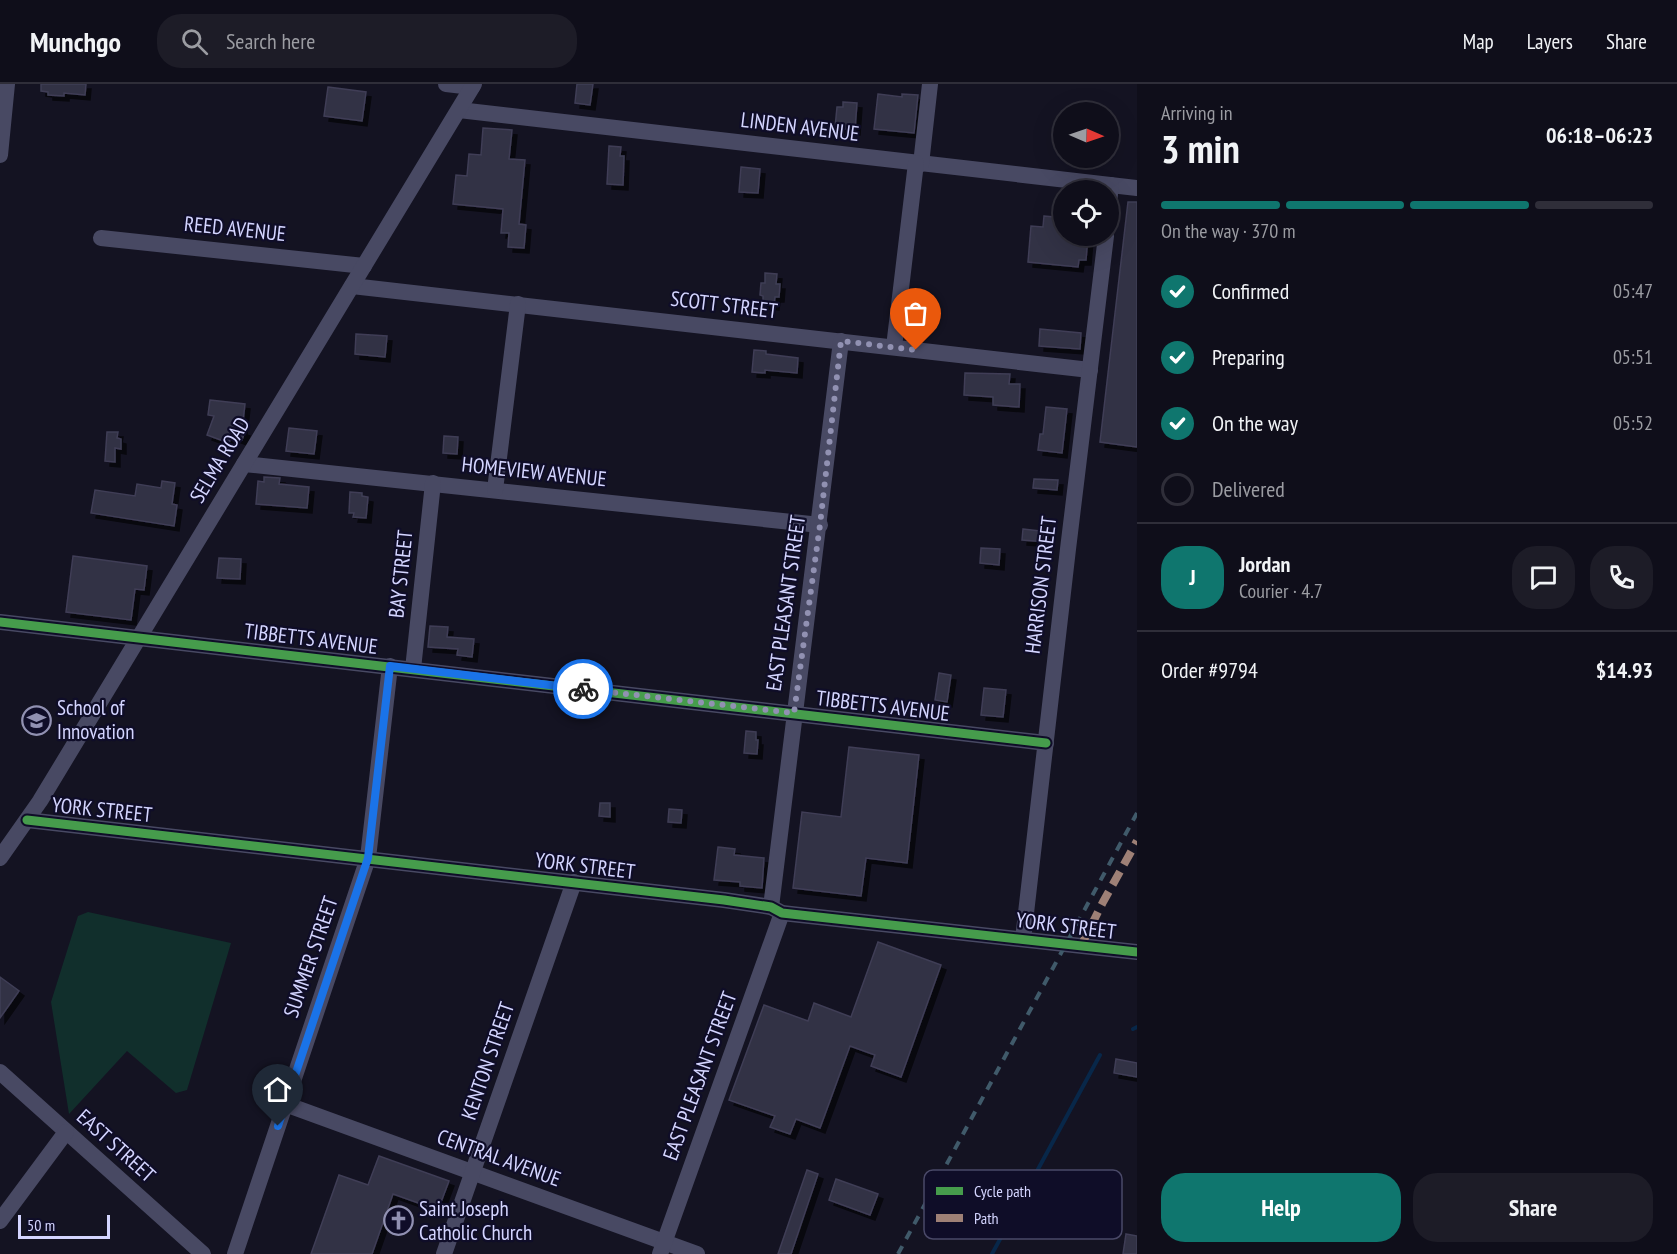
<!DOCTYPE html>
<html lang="en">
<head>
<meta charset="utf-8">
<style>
  body { margin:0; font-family:"PT Sans Narrow",sans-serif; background:#1d1c27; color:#f1f3f6; height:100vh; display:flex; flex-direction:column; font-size:22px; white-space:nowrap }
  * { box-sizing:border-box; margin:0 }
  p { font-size:20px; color:#9b9ca2 }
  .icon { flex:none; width:33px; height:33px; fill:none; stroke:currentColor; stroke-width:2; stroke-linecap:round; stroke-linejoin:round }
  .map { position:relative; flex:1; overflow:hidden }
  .side { display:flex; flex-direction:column; background:#0f0e1a; width:540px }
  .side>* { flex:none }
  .needle { width:39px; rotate:92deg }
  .tools { position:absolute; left:1053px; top:18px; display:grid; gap:12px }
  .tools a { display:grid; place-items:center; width:66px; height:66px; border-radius:50%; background:#0f0e1a; box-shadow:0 6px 24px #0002,0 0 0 2px #2f2e39; font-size:30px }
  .scale { position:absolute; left:18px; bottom:15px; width:92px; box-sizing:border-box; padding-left:6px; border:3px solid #d4d5ff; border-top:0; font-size:16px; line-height:21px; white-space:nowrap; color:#d4d5ff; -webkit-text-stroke:4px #0f0d28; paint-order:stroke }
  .pin { position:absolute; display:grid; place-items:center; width:51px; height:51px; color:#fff; margin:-62px -26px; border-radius:50% 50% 50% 0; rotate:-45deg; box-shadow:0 0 6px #0007 }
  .pin .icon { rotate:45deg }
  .courier { position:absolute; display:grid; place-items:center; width:60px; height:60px; margin:-30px; border:4px solid #1a73e8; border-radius:50%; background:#fff; color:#222; box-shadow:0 2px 8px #0007 }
  .headline em { font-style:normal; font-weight:600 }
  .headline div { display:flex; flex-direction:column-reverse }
  .headline { display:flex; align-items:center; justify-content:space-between; height:102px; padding:0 24px }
  h1 { font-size:39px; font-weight:600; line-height:45px }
  .bar { display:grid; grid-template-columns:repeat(4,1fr); gap:9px 6px; align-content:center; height:72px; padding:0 24px }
  .bar i { height:8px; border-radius:4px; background:#2f2e39 }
  .bar .active { background:#0f766e }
  .bar p { grid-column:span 4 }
  .line { display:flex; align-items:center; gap:15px; padding:0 24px; border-top:2px solid #2f2e39 }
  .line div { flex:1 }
  .round { display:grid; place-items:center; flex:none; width:63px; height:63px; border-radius:24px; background:#1d1c27 }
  ol { padding:0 24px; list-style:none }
  li { display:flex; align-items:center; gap:18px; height:66px }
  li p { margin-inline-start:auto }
  li .icon { padding:6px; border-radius:50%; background:#0f766e; color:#fff; stroke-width:4 }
  li:last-child { color:#9b9ca2 }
  li i { width:33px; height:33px; border:3px solid #2f2e39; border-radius:50% }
  .primary-button { display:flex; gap:12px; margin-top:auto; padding:12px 24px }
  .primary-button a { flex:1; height:69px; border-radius:24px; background:#0f766e; color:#fff; font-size:24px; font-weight:600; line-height:69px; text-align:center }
  .primary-button a+a { background:#1d1c27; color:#f1f3f6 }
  header { display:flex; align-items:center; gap:36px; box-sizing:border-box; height:84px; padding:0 30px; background:#0f0e1a; border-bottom:2px solid #2f2e39 }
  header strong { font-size:28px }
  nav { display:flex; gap:33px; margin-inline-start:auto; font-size:21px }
  .search { width:420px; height:54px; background:#1d1c27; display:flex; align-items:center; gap:15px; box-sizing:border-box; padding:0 21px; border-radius:24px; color:#9b9ca2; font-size:22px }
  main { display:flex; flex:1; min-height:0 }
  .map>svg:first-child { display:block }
  .pitch { fill:#112f2c }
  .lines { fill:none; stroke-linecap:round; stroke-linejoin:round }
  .stream { stroke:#082749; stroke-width:4 }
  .building { fill:#323144; stroke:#3f3e56; stroke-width:1.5; filter:url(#shadow) }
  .minor { stroke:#484963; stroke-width:16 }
  .rail { stroke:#405a6a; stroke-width:4; stroke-dasharray:9 8; stroke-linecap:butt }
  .quiet { stroke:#9e8076; stroke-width:8; stroke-dasharray:15 8; stroke-linecap:butt }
  .cycleway-casing { stroke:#0f0d28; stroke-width:13 }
  .cycleway { stroke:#469c4c; stroke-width:9 }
  .done { stroke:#9191b2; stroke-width:6; stroke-dasharray:0 10.8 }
  .route { stroke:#1a73e8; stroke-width:8 }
  .labels { text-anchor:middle; stroke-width:4.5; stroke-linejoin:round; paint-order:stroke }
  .street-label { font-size:21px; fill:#d4d5ff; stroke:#0f0d28 }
  .poi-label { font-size:21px; fill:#d4d5ff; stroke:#0f0d28; text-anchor:start }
  .key { fill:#0f0d28; stroke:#4a4968; stroke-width:1.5 }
  .key-label { font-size:16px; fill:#d4d5ff }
</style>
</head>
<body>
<header>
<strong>Munchgo</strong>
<div class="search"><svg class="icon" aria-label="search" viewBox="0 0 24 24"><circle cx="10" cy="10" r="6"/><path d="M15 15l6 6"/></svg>Search here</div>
<nav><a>Map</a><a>Layers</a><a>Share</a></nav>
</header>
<main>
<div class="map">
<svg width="1137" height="1170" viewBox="0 0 1137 1170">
  <defs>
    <filter id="shadow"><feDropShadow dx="5" dy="5" stdDeviation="0" flood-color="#0009"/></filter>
  </defs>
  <rect width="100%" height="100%" fill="#141322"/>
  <!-- pitch -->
  <path class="pitch" d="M88,828L231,859L187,1006L176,1009L127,967L69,1030L51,918L78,832Z"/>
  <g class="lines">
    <!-- stream -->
    <g class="stream">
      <path d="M1133,945L1137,943"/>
      <path d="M992,1170L1100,971"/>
    </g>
  </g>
  <!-- building -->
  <g class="building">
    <path d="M41,0H86L85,11L64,9V12L48,11V8L41,7Z"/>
    <path d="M577,0H593L590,21L575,19Z"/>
    <path d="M328,3L366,8L362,37L324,32Z"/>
    <path d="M878,10L902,13V10L918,11L914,49L874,45Z"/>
    <path d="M843,18L857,19L855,46L835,44L837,23H843Z"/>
    <path d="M483,44L512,46L509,75L525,76L519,140L526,141L524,164L508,163L509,149H501L503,125L453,120L456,91L467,92L469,70L481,71Z"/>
    <path d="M609,62L621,63L620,72H624L623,101L607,100Z"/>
    <path d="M741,83L760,85L758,109L739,108Z"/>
    <path d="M1128,118H1137V363L1100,358Z"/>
    <path d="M1044,132L1064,134V152H1088L1086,176H1079L1078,183L1028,178L1031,142L1043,143Z"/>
    <path d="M765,189L777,190L776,200H780L779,213H775L774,221L763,220V212L760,211L761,199H765Z"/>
    <path d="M1040,245L1081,249L1080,265L1039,262Z"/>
    <path d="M356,250L387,252L385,273L355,270Z"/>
    <path d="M754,266L766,267V270L798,274L797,289L765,286V289L752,288Z"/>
    <path d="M965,289L1010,290L1009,300H1020L1019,323L993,321V313L964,311Z"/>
    <path d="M210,316L245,320L242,346L245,347L242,356L231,352L229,359L207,351L214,332L208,331Z"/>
    <path d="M1046,323L1067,325L1062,369L1038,366L1040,350H1043Z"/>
    <path d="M289,344L317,347L314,370L286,367Z"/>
    <path d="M107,348H118L117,354L121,355V365L115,364V378L105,377Z"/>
    <path d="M444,352L458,353L457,370L443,369Z"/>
    <path d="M264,393L280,394L279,400L309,403L307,424L256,420L258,397L264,398Z"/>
    <path d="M1034,395L1058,396L1057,406L1033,404Z"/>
    <path d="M162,397L175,399L172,420L177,421L174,442L91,429L95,406L135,412L137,400L161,404Z"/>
    <path d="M350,408L362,409V412L368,413L366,434L353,433L354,429H349Z"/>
    <path d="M1023,445L1048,448L1047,458L1022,456Z"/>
    <path d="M981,464L1000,465L999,481L980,479Z"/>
    <path d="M73,472L147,482L144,506L135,505L131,536L66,528Z"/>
    <path d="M219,474L241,475L240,495L217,494Z"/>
    <path d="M430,542L448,543L447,553L474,555L472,573L457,571L458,565L428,563Z"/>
    <path d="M939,589L951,591L947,618L935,616Z"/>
    <path d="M984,604L1006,606L1003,633L981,631Z"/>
    <path d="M746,647L756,648V656H758L757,670L744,669Z"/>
    <path d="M849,663L919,671L907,779L866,774L861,812L793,804L802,728L841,733Z"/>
    <path d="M600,719H610V733L599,732Z"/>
    <path d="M669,725L682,726L681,739L668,738Z"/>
    <path d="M718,763L735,765L734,771L764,774L762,804L740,802V798L714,796Z"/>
    <path d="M878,858L941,881L901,993L871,982L875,971L850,962L820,1044L796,1035L790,1050L770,1043L775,1032L729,1016L764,921L808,937L814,919L851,933Z"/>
    <path d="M0,893L19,907L0,934Z"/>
    <path d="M1116,975L1137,979V993L1114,989Z"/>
    <path d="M379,1072L449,1097L438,1126L393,1110L372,1170H311L339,1091L368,1101Z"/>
    <path d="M807,1086L818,1090L791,1170H778Z"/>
    <path d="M836,1095L878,1110L870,1131L829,1116Z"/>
    <path d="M1126,1150L1137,1152V1170H1123Z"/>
  </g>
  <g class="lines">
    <!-- minor -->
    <g class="minor">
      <path d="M446,0L472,3"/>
      <path d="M459,26L1137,104"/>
      <path d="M0,71L7,0"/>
      <path d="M921,80L930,0"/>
      <path d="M1108,127L1111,101"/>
      <path d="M101,154L364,182"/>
      <path d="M352,202L1090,286"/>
      <path d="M894,263L916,79"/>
      <path d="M244,380L820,441"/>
      <path d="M495,406L518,220"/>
      <path d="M0,538L1046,659"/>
      <path d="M413,585L433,399"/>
      <path d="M27,736L724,816L771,823L782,829L1137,868"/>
      <path d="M0,774L40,717L474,0"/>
      <path d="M771,823L841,257"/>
      <path d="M1023,855L1068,465L1106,152"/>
      <path d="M0,988L203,1170"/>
      <path d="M285,1020L697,1170"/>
      <path d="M0,1137L66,1048"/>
      <path d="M235,1170L368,774L390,582"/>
      <path d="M444,1170L574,798"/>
      <path d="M660,1170L782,829"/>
    </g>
    <!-- rail -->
    <path class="rail" d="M898,1170L1137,729"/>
    <!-- quiet -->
    <path class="quiet" d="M1081,862L1103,818L1137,757"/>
    <defs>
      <g id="cycleway">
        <path d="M0,538L1046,659"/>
        <path d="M27,736L724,816L771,823L782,829L1137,868"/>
      </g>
    </defs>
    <!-- cycleway casing -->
    <use href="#cycleway" class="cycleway-casing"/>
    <!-- cycleway -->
    <use href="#cycleway" class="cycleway"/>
  </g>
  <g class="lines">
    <!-- done -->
    <path class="done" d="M583,605L794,629L820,441L841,257L916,266"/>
    <!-- route -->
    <path class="route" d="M278,1042L368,774L390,582L583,605"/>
  </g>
  <!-- icons -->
  <defs>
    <symbol id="school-ring" viewBox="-11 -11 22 22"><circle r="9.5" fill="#0f0d28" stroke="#9191b2" stroke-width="1.5"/><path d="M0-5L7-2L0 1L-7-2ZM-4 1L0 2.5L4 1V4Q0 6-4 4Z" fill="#9191b2"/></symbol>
    <symbol id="church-ring" viewBox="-11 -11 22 22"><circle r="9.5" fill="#0f0d28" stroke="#9191b2" stroke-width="1.5"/><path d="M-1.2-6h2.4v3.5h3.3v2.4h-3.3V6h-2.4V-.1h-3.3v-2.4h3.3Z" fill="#9191b2"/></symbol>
  </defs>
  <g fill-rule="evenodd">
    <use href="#school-ring" x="20" y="620" width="33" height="33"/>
    <use href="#church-ring" x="382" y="1120" width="33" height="33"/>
  </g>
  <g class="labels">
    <!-- street labels -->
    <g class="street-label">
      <text transform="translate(800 43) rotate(7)" y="7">LINDEN AVENUE</text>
      <text transform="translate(235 145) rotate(6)" y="7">REED AVENUE</text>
      <text transform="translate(724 221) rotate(7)" y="7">SCOTT STREET</text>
      <text transform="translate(220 376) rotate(-59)" y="7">SELMA ROAD</text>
      <text transform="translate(534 388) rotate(6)" y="7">HOMEVIEW AVENUE</text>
      <text transform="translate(401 490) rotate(-84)" y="7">BAY STREET</text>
      <text transform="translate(1041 501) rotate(-83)" y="7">HARRISON STREET</text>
      <text transform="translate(786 519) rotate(-82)" y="7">EAST PLEASANT STREET</text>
      <text transform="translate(311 555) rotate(7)" y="7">TIBBETTS AVENUE</text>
      <text transform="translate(883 622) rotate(7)" y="7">TIBBETTS AVENUE</text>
      <text transform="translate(102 726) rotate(6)" y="7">YORK STREET</text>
      <text transform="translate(585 782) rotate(7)" y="7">YORK STREET</text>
      <text transform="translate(1066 842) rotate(7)" y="7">YORK STREET</text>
      <text transform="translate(311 873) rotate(-71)" y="7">SUMMER STREET</text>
      <text transform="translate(488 977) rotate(-71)" y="7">KENTON STREET</text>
      <text transform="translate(700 992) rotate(-70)" y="7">EAST PLEASANT STREET</text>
      <text transform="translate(116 1062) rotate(42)" y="7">EAST STREET</text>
      <text transform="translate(499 1074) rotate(20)" y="7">CENTRAL AVENUE</text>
    </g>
    <!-- poi labels -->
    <g class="poi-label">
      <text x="57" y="631">School of<tspan x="57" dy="24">Innovation</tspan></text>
      <text x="419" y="1132">Saint Joseph<tspan x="419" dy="24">Catholic Church</tspan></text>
    </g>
  </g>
  <!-- legend -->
  <rect x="924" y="1086" width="198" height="69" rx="9" class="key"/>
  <rect x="936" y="1103" width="27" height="8" fill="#469c4c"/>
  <rect x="936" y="1130" width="27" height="8" fill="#9e8076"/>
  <g class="key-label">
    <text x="974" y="1113">Cycle path</text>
    <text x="974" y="1140">Path</text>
  </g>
</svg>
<div class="tools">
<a><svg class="needle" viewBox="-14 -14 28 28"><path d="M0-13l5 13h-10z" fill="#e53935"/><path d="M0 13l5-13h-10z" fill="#9b9ca2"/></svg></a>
<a><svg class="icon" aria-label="locate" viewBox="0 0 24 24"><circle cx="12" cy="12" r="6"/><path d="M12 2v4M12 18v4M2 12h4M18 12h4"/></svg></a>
</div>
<div class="scale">50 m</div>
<div class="pin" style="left:916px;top:266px;background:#ea580c"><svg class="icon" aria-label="bag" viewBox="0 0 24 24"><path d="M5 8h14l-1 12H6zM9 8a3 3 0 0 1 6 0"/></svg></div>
<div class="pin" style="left:278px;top:1042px;background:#1f2937"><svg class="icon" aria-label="home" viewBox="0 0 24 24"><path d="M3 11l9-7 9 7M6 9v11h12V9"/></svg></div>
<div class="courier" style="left:583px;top:605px"><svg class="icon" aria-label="bike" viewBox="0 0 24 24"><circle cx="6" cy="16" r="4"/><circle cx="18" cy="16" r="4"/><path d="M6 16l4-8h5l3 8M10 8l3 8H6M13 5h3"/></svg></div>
</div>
<section class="side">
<div class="headline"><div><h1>3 min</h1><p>Arriving in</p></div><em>06:18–06:23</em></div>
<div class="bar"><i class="active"></i><i class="active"></i><i class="active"></i><i></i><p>On the way · 370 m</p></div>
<ol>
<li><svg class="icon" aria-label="check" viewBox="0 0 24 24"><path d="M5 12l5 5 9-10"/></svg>Confirmed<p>05:47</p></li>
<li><svg class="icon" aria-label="check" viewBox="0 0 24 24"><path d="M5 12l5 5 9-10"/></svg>Preparing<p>05:51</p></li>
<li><svg class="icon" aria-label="check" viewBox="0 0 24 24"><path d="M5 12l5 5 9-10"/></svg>On the way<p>05:52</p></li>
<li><i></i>Delivered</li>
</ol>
<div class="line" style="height:108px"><b class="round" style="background:#0f766e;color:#fff">J</b><div><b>Jordan</b><p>Courier · 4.7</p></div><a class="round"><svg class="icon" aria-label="chat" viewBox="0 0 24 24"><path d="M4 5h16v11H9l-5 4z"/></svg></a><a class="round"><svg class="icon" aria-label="phone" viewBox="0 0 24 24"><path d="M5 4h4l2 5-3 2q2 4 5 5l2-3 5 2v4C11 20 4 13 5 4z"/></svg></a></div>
<div class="line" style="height:78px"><div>Order #9794</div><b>$14.93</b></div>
<div class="primary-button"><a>Help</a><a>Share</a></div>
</section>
</main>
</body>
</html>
